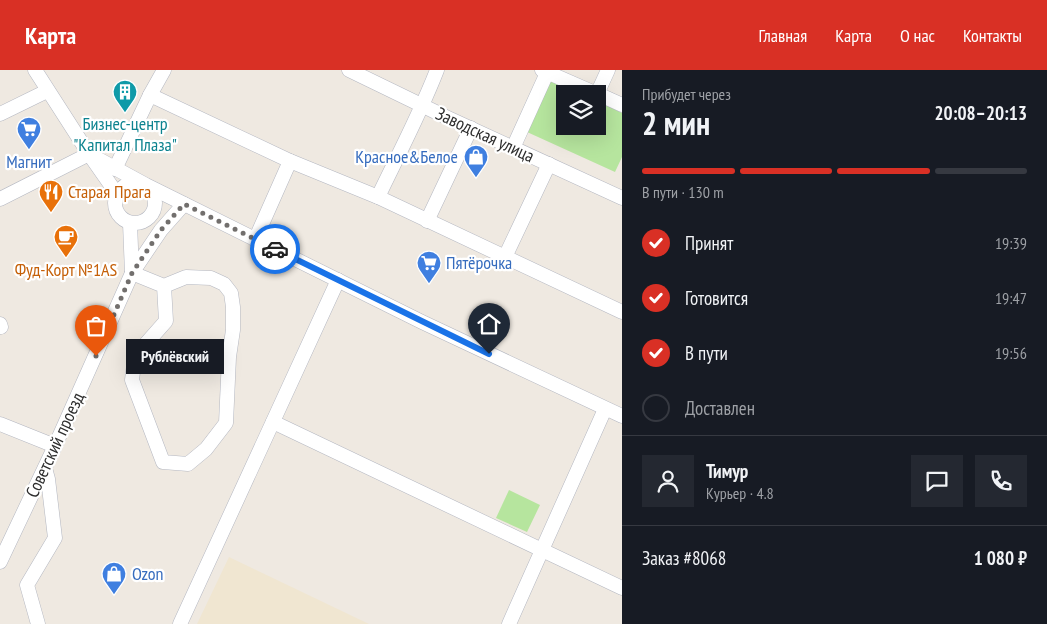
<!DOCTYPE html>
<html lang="ru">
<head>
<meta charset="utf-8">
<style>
  body { margin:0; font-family:"PT Sans Narrow",sans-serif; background:#242831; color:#f1f3f6; height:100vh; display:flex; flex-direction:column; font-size:19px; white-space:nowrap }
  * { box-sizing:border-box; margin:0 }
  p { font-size:16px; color:#9ea1a6 }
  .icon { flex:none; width:28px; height:28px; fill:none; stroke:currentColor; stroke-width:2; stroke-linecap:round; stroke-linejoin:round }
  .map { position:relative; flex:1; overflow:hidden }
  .side { display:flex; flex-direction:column; background:#171b24; width:425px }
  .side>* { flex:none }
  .tools { position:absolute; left:556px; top:15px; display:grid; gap:10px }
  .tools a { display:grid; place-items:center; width:50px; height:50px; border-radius:0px; background:#171b24; box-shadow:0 5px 20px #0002; font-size:25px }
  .pin { position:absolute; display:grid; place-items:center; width:42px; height:42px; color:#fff; margin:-51px -21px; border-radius:50% 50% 50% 0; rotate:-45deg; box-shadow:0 0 5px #0007 }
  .pin .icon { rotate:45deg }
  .courier { position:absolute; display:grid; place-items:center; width:50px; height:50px; margin:-25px; border:4px solid #1a73e8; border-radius:50%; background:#fff; color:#222; box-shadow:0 1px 6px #0007 }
  .bubble { position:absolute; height:35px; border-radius:0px; background:#171b24; box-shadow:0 5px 20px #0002; font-size:16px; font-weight:800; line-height:35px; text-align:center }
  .summary em { font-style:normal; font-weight:800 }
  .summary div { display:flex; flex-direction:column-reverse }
  .summary { display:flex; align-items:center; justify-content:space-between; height:85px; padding:0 20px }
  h1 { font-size:32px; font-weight:800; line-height:38px }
  .bar { display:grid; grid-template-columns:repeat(4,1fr); gap:8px 5px; align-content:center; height:60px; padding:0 20px }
  .bar i { height:6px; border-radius:4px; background:#363941 }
  .bar .on { background:#d93025 }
  .bar p { grid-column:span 4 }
  .line { display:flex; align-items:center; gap:12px; padding:0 20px; border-top:1px solid #363941 }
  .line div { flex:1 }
  .round { display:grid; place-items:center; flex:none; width:52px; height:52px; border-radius:0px; background:#242831 }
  ol { padding:0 20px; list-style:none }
  li { display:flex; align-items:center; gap:15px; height:55px }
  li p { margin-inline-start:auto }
  li .icon { padding:5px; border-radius:50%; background:#d93025; color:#fff; stroke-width:4 }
  li:last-child { color:#9ea1a6 }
  li i { width:28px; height:28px; border:2px solid #363941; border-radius:50% }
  header { display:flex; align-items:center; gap:30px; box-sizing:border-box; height:70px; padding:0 25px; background:#d93025; color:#fff }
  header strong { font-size:24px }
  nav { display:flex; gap:28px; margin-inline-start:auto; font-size:18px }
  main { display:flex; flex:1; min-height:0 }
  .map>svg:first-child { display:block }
  .education { fill:#f0e6d1 }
  .green { fill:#b6e59e }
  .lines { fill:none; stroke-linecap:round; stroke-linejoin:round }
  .minor-casing { stroke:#b4b7c1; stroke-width:15 }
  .minor { stroke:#fff; stroke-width:14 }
  .done { stroke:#726f6d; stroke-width:5; stroke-dasharray:0 9 }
  .route { stroke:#1a73e8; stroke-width:6 }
  .labels { text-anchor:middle; stroke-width:4.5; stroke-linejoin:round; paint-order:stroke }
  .culture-label { font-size:18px; fill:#0d838f; stroke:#fff }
  .street-label { font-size:18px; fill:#2e2e2e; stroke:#fff }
  .shop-label { font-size:18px; fill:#366cbe; stroke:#fff; text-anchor:start }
  .food-label { font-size:18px; fill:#c56008; stroke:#fff; text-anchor:start }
</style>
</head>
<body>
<header>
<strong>Карта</strong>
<nav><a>Главная</a><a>Карта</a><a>О нас</a><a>Контакты</a></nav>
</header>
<main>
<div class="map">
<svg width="622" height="554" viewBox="0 0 622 554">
  <rect width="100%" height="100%" fill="#efe9e1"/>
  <!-- education -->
  <path class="education" d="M229,487L369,554H197Z"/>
  <!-- green -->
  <g class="green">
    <path d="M550,10L580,24H565V56H598V31L622,43V87L615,102L527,62Z"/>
    <path d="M509,420L540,435L527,462L496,448Z"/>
  </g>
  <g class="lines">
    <defs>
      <g id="minor">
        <path d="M35,0L89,84L117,124"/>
        <path d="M349,0L448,48L622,128"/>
        <path d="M542,0L597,24L608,0"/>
        <path d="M598,24L622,35"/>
        <path d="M150,25L164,0"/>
        <path d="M0,44L47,21"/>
        <path d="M513,78L547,3"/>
        <path d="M89,84L146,115L422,252L622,346"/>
        <path d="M115,99L150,25L290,91"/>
        <circle cx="135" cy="133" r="20"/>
        <path d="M378,127C398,85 420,44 437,0"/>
        <path d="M0,129L89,84"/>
        <path d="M427,151L471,58"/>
        <path d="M130,153L132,203"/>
        <path d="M255,170L290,91L378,127L622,242"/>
        <path d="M505,187L549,94"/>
        <path d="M132,203L164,216L166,251L135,286L132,310L163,392L188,394L206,379L226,353L229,287L233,260V237L231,223L224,214L211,208L186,207L164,216"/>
        <path d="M0,254L1,257"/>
        <path d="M605,339L542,480L622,518"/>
        <path d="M273,352L542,480L509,554"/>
        <path d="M0,354L55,376"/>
        <path d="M0,492L55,376L132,203L161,160L184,134"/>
        <path d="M38,554L27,515L55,468L48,409L45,398"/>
        <path d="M180,554L338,210"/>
      </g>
    </defs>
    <!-- minor casing -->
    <use href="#minor" class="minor-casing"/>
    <!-- minor -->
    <use href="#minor" class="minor"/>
  </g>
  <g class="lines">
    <!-- done -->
    <path class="done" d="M96,286L132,203L161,160L184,134L275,179"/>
    <!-- route -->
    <path class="route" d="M275,179L489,284"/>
  </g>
  <!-- icons -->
  <defs>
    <symbol id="building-pin" viewBox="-11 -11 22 30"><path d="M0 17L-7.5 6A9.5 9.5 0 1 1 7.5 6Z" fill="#0f9aa8" stroke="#fff"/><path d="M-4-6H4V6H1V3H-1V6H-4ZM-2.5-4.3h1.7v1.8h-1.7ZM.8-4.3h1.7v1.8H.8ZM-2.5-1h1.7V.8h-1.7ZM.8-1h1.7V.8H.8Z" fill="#fff"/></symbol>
    <symbol id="supermarket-pin" viewBox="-11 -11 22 30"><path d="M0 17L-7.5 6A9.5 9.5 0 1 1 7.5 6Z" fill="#3f7fe0" stroke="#fff"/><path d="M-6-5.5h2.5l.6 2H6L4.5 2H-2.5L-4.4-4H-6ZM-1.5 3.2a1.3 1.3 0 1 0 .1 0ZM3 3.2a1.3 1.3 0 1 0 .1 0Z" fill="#fff"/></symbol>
    <symbol id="shop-pin" viewBox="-11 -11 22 30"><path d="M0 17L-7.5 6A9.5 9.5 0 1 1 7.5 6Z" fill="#3f7fe0" stroke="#fff"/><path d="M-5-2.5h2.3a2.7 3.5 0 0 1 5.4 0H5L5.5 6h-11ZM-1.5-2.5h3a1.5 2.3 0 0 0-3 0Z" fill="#fff"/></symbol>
    <symbol id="restaurant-pin" viewBox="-11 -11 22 30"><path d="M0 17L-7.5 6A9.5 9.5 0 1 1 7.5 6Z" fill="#e8710a" stroke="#fff"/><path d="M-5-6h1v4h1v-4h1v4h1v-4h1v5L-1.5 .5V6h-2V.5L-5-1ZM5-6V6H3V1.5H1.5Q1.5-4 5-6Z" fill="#fff"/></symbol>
    <symbol id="cafe-pin" viewBox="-11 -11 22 30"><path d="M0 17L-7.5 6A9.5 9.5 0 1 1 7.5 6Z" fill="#e8710a" stroke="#fff"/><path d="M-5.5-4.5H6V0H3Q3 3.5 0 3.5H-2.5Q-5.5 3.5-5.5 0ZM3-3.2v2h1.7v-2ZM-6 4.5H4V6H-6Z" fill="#fff"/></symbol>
  </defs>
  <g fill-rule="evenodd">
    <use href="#building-pin" x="111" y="8" width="28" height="38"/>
    <use href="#supermarket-pin" x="15" y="45" width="28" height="38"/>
    <use href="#shop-pin" x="462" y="73" width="28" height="38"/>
    <use href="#restaurant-pin" x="37" y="108" width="28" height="38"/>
    <use href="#cafe-pin" x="52" y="153" width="28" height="38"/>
    <use href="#supermarket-pin" x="415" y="179" width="28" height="38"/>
    <use href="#shop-pin" x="100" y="490" width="28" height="38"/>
  </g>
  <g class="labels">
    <!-- culture labels -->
    <g class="culture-label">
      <text x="125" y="60">Бизнес-центр<tspan x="125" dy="21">"Капитал Плаза"</tspan></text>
    </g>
    <!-- street labels -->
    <g class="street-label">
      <text transform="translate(485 65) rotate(25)" y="6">Заводская улица</text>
      <text transform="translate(55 375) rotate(-65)" y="6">Советский проезд</text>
    </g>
    <!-- shop labels -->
    <g class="shop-label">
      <text x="458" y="93" text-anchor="end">Красное&amp;Белое</text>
      <text x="29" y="98" text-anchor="middle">Магнит</text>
      <text x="446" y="199">Пятёрочка</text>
      <text x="132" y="510">Ozon</text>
    </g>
    <!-- food labels -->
    <g class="food-label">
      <text x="68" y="128">Старая Прага</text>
      <text x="66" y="206" text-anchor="middle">Фуд-Корт №1AS</text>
    </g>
  </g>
</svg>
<div class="tools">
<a><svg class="icon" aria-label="layers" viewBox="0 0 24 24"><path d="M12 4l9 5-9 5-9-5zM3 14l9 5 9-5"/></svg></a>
</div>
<div class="pin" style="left:96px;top:286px;background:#ea580c"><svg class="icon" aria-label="bag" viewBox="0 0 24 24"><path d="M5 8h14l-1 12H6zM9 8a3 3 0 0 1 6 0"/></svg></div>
<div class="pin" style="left:489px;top:284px;background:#1f2937"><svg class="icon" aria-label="home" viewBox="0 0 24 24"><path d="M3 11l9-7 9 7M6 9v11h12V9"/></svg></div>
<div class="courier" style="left:275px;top:179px"><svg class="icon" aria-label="car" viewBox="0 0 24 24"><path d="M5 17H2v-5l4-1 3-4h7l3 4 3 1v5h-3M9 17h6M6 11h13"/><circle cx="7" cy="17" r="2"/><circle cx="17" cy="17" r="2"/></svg></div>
<div class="bubble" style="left:126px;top:269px;width:98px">Рублёвский</div>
</div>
<section class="side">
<div class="summary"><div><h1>2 мин</h1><p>Прибудет через</p></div><em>20:08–20:13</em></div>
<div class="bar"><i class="on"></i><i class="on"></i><i class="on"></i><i></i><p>В пути · 130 m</p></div>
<ol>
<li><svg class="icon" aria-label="check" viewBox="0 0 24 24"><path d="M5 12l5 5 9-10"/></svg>Принят<p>19:39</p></li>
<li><svg class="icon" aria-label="check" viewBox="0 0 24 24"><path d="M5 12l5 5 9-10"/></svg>Готовится<p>19:47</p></li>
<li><svg class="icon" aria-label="check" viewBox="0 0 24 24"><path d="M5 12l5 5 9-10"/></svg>В пути<p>19:56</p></li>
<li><i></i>Доставлен</li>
</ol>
<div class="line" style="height:90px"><a class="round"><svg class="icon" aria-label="person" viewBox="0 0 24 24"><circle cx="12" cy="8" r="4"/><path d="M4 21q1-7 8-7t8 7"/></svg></a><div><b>Тимур</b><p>Курьер · 4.8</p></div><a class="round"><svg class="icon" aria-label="chat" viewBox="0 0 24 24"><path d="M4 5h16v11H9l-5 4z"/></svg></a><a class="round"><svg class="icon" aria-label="phone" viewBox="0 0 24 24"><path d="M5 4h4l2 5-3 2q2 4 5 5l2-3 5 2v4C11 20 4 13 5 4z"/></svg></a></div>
<div class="line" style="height:65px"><div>Заказ #8068</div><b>1 080 ₽</b></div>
</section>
</main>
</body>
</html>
